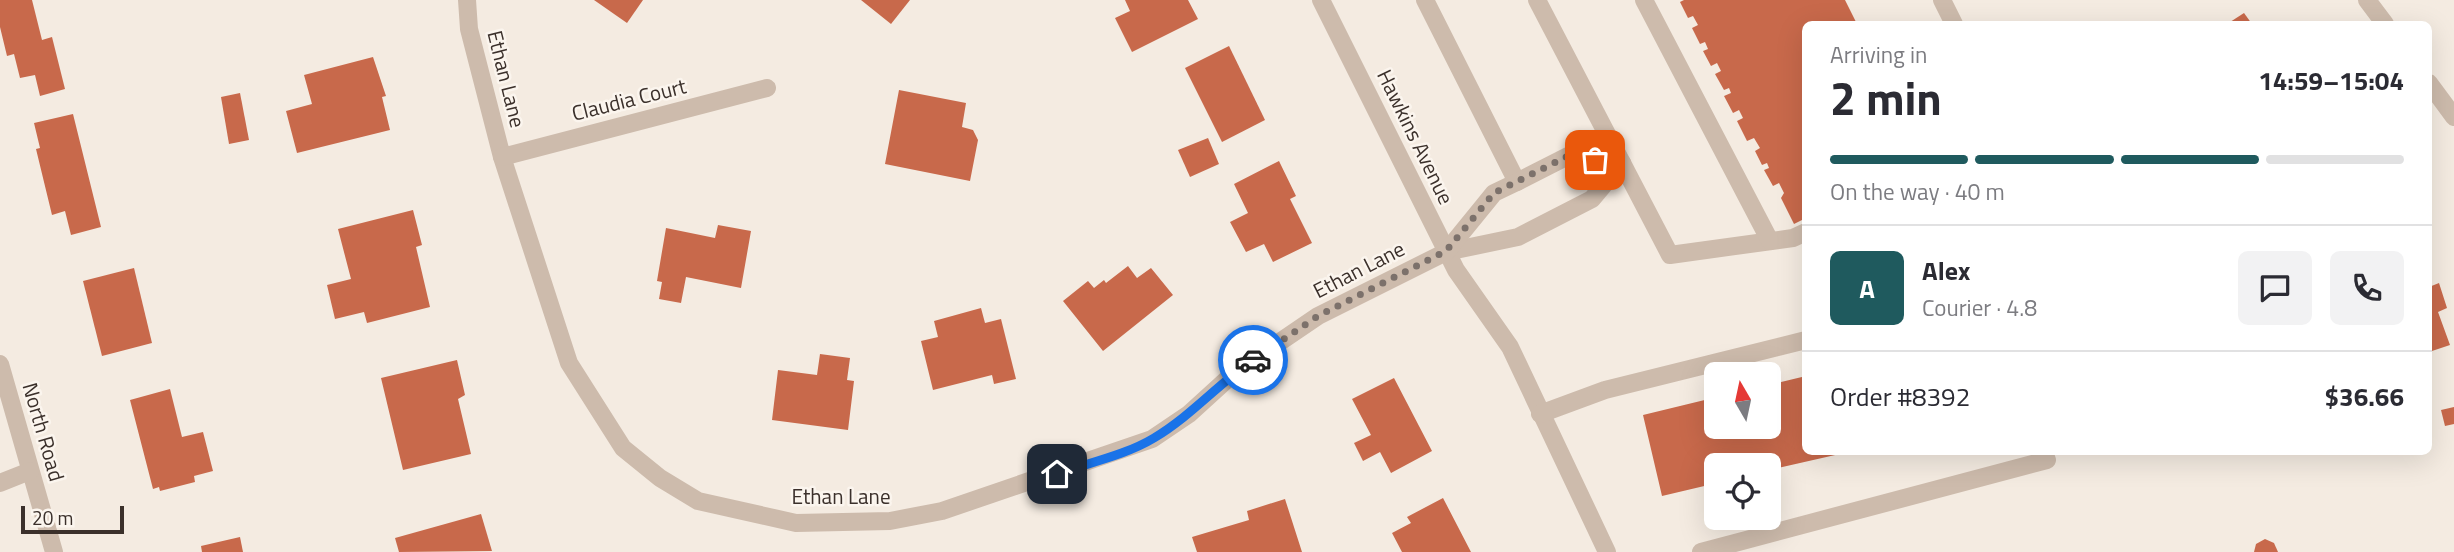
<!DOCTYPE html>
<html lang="en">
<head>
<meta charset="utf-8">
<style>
  body { margin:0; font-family:"Titillium Web",sans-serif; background:#f2f2f3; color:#2b2b33; height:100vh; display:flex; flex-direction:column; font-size:26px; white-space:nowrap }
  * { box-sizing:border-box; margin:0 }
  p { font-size:23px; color:#7c7c81 }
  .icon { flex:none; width:38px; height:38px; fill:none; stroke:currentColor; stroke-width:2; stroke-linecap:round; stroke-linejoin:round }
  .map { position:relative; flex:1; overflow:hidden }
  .details { position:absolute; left:1802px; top:21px; width:630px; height:434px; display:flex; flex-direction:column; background:#fff; border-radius:10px; box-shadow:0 7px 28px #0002 }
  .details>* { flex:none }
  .needle { width:46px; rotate:351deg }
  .buttons { position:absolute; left:1704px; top:362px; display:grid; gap:14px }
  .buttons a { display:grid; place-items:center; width:77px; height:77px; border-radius:10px; background:#fff; box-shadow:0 7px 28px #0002; font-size:35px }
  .scale { position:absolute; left:21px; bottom:18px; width:103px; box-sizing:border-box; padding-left:7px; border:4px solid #3b302b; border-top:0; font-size:19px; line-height:24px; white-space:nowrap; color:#3b302b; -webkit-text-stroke:5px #fbf5ee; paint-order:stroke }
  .pin { position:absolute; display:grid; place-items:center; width:60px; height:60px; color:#fff; margin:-30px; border-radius:14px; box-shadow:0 4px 10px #0006 }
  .courier { position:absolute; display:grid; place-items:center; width:70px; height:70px; margin:-35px; border:5px solid #1a73e8; border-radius:50%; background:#fff; color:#222; box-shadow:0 2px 9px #0007 }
  .headline em { font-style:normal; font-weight:700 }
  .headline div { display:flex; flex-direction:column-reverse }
  .headline { display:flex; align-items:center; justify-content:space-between; height:119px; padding:0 28px }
  h1 { font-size:46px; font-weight:700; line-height:52px }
  .bar { display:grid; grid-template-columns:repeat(4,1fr); gap:10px 7px; align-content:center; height:84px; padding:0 28px }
  .bar i { height:9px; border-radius:5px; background:#e1e1e2 }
  .bar .active { background:#1f5a5e }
  .bar p { grid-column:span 4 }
  .line { display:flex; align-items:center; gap:18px; padding:0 28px; border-top:2px solid #e1e1e2 }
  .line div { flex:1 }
  .round { display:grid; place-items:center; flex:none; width:74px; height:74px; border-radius:10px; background:#f2f2f3 }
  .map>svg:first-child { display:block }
  .building { fill:#c8694b }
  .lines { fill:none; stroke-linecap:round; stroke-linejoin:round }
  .minor { stroke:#cdbbac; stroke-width:18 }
  .done { stroke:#7c716b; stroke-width:7; stroke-dasharray:0 12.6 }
  .route { stroke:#1a73e8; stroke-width:9 }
  .labels { text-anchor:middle; stroke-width:5; stroke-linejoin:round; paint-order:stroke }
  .street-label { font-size:21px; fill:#3b302b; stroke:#fbf5ee }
</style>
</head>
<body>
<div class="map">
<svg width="2454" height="552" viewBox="0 0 2454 552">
  <rect width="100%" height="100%" fill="#f4ebe1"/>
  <!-- building -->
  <g class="building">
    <path d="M0,0H32L42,40L52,37L65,89L40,96L35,75L20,78L14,54L7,56L0,27Z"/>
    <path d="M594,0H643L627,23Z"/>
    <path d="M861,0H910L891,24Z"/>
    <path d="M1125,0H1188L1198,19L1132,52L1115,18L1130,11Z"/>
    <path d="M1684,0H1845L1857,24H1806V218L1794,224L1781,198L1784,193L1779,183L1773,186L1764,170L1769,168L1767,163L1762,165L1755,151L1760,148L1754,138L1747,141L1737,121L1743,118L1739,110L1733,113L1724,96L1731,93L1729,88L1724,90L1715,74L1721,71L1717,63L1711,66L1703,51L1708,49L1705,42L1700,44L1692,28L1698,25L1693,16L1688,18L1680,2Z"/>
    <path d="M2244,13L2252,24H2227Z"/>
    <path d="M1229,46L1265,120L1222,142L1185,68Z"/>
    <path d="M373,57L386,96L382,97L390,130L297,153L286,111L312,104L304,75Z"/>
    <path d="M899,90L966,103L962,127L973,130L978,140L970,181L885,164Z"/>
    <path d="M240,93L249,140L229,144L221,97Z"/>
    <path d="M73,114L101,227L71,235L65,211L52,215L36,149L40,148L34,123Z"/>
    <path d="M1208,138L1219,164L1190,177L1178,150Z"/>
    <path d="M1279,161L1296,196L1290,199L1312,243L1273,262L1264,244L1246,252L1230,222L1248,213L1234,184Z"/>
    <path d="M413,210L422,245L416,247L430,307L367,323L364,312L335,319L327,285L351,279L338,229Z"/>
    <path d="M718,225L751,231L741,288L686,277L681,303L659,299L662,282L657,281L666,228L715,238Z"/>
    <path d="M1128,266L1137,278L1151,268L1173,295L1103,351L1063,301L1088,281L1094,288L1104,280L1106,283Z"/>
    <path d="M134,268L152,343L102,356L83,281Z"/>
    <path d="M2439,283L2447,308L2438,312L2450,345L2429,352V287Z"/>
    <path d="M981,308L985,323L1001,319L1016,379L994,384L992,375L933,390L921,341L938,337L934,321Z"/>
    <path d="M820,354L850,358L847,380L854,381L848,430L772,420L778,370L817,375Z"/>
    <path d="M457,360L465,395L458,399L471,454L403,470L381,378Z"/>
    <path d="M1806,376V452L1844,453L1769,470V466H1717V483L1662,496L1643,415L1717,397V427H1769V385Z"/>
    <path d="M1394,378L1432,451L1391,473L1380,452L1363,461L1354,443L1371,435L1352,399Z"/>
    <path d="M170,389L182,437L203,432L213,471L194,476L195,482L160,491L159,487L153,489L130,400Z"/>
    <path d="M2454,407V424L2445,426L2441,410Z"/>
    <path d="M1443,498L1471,552H1402L1392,533L1411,523L1407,517Z"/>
    <path d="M1285,499L1302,552H1197L1192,537L1249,520L1247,511Z"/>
    <path d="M481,514L492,551L399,552L395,538Z"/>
    <path d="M240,537L243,552H202L201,546Z"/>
    <path d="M2265,539L2274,543L2278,552H2254L2256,544Z"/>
  </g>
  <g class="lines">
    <!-- minor -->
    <g class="minor">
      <path d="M467,0L469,29L502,157L569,363L623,448L660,478L698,501L796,523L890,521L942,511L1152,439L1189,414L1234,373L1318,316L1446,252L1518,237L1592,199L1622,163"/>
      <path d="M1321,0L1456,270L1510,347L1607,552"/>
      <path d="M1425,0L1517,182"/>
      <path d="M1537,0L1670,255L1793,238L1806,232"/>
      <path d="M1644,0L1770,241"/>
      <path d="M1942,0L1954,24"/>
      <path d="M2367,0L2385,24"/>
      <path d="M2429,83L2454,117"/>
      <path d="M502,157L767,88"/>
      <path d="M1446,252L1494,193L1517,182L1568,156L1622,163"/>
      <path d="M0,364L54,552"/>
      <path d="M1540,414L1605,390L1806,340"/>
      <path d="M0,483L30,471"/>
      <path d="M1701,552L2047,460"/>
    </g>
  </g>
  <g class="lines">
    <!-- done -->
    <path class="done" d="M1253,360L1318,316L1446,251L1494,193L1568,156L1595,160"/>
    <!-- route -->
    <path class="route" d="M1057,474C1088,463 1126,455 1154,438C1191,416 1218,384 1253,360"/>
  </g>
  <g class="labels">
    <!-- street labels -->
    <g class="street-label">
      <text transform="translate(506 79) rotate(76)" y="7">Ethan Lane</text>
      <text transform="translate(629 100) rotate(-14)" y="7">Claudia Court</text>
      <text transform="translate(1415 137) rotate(64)" y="7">Hawkins Avenue</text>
      <text transform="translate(1359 270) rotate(-27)" y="7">Ethan Lane</text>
      <text transform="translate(43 432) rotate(74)" y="7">North Road</text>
      <text x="841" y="504">Ethan Lane</text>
    </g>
  </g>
</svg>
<div class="buttons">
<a><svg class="needle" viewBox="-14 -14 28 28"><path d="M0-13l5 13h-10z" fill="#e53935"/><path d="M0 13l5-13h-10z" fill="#7c7c81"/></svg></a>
<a><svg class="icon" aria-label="locate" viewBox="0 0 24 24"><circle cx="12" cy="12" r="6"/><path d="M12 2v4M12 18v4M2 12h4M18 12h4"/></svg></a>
</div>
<div class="scale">20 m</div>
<div class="pin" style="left:1595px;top:160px;background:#ea580c"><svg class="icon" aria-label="bag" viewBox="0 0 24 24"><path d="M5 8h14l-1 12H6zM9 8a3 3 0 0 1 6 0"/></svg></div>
<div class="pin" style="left:1057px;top:474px;background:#1f2937"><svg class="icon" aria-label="home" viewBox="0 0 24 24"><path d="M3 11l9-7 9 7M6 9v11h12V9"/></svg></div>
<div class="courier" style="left:1253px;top:360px"><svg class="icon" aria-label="car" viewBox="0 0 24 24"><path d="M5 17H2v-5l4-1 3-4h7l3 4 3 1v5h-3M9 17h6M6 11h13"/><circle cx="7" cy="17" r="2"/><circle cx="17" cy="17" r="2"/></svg></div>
<section class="details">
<div class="headline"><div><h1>2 min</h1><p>Arriving in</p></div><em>14:59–15:04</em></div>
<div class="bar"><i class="active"></i><i class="active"></i><i class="active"></i><i></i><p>On the way · 40 m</p></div>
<div class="line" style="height:126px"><b class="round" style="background:#1f5a5e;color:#fff">A</b><div><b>Alex</b><p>Courier · 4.8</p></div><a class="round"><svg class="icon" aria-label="chat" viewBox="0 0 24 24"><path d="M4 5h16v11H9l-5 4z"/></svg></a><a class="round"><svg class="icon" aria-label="phone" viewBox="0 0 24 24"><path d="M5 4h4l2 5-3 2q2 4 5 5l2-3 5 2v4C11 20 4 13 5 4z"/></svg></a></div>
<div class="line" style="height:91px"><div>Order #8392</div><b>$36.66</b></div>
</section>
</div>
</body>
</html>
